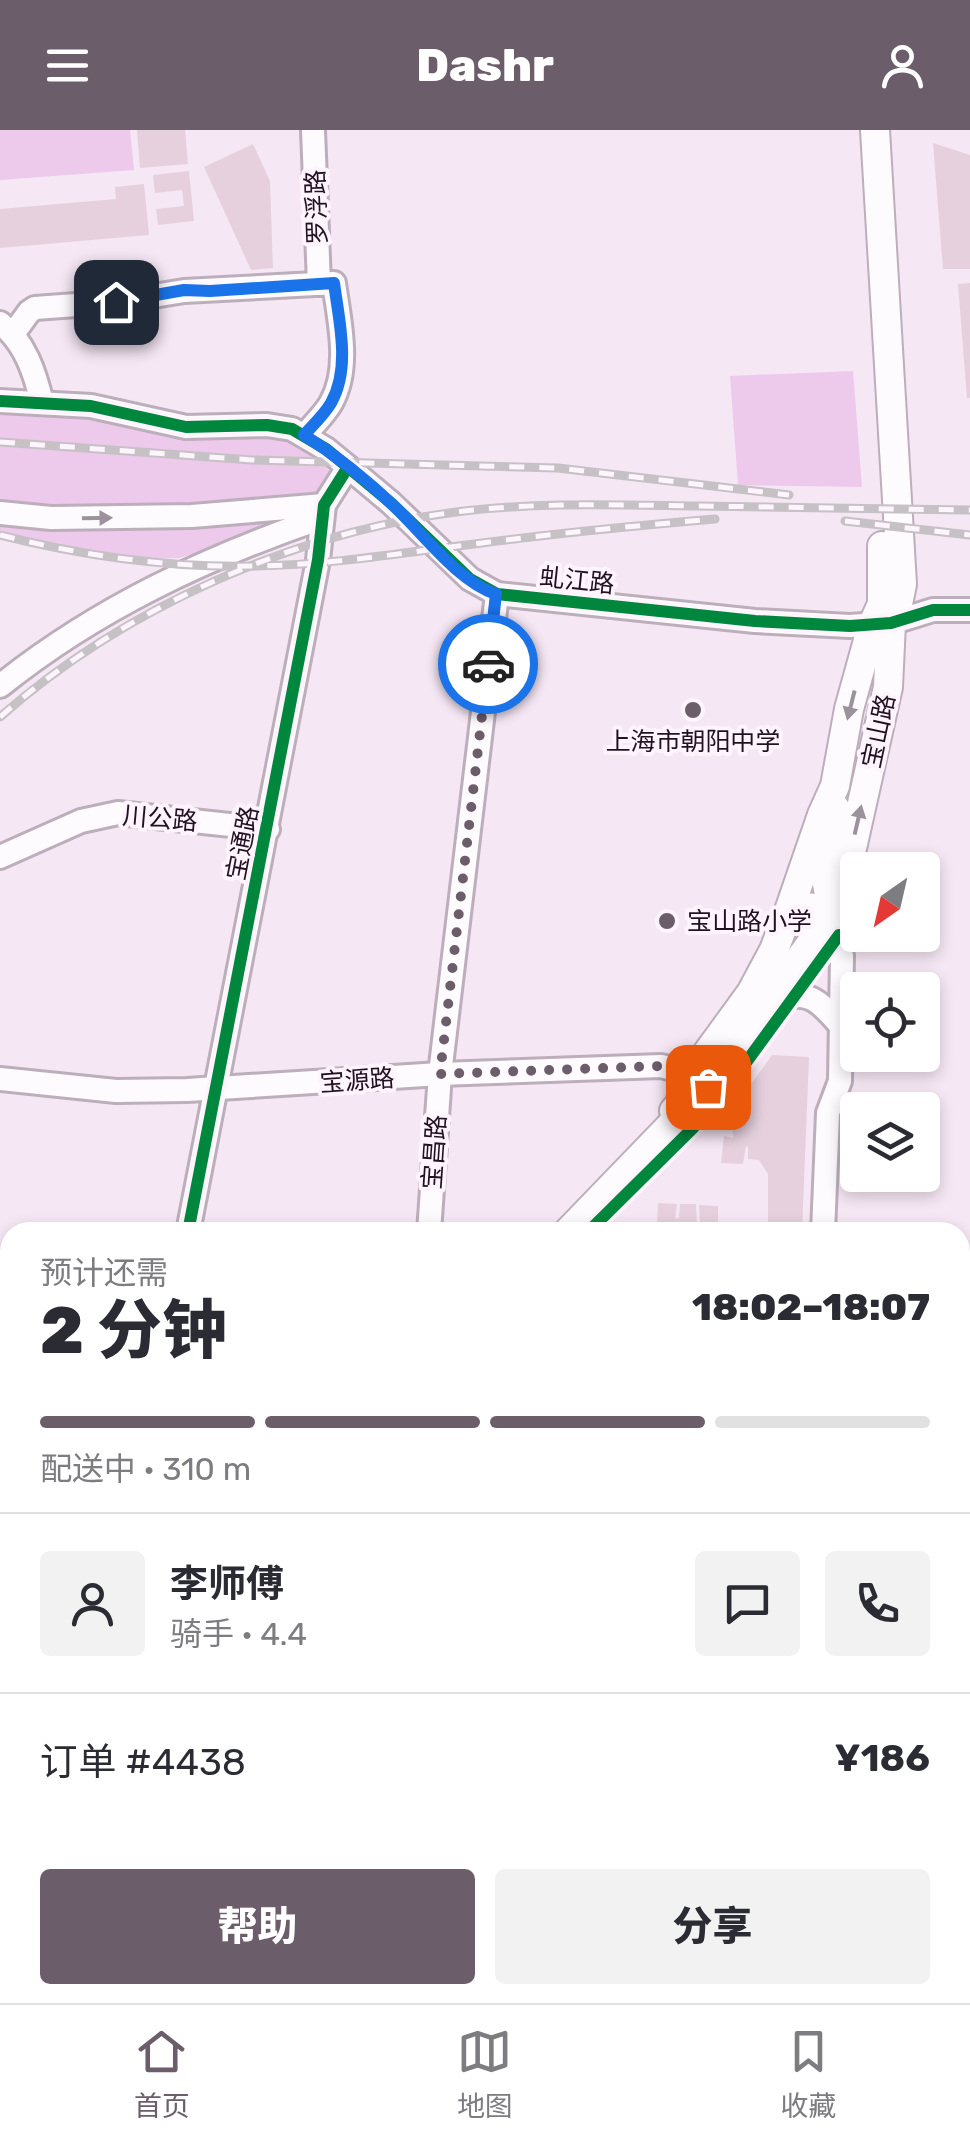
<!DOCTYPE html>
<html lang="zh">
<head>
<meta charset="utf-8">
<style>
  body { margin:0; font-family:Rubik,"Noto Sans SC",sans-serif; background:#f2f2f3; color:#2b2b33; height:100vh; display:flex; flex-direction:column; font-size:38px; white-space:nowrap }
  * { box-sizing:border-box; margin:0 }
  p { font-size:32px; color:#7c7c81 }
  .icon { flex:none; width:55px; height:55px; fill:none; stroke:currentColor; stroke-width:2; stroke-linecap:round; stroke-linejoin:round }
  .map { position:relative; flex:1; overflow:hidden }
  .sheet { position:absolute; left:0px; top:1092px; width:970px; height:782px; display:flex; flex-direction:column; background:#fff; border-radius:30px 30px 0 0; box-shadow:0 5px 15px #0003 }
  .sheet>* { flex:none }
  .needle { width:65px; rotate:214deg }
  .fabs { position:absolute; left:840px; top:722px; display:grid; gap:20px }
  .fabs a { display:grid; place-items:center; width:100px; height:100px; border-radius:10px; background:#fff; box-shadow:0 5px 15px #0003; font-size:50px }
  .pin { position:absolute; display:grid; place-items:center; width:85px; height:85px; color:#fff; margin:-42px; border-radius:20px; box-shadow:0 5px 15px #0006 }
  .courier { position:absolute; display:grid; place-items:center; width:100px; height:100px; margin:-50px; border:8px solid #1a73e8; border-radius:50%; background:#fff; color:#222; box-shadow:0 2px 12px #0007 }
  .head em { font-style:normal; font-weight:800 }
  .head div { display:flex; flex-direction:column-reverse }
  .head { display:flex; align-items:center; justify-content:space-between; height:170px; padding:0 40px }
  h1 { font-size:65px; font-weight:800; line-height:75px }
  .bar { display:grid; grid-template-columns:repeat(4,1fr); gap:15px 10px; align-content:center; height:120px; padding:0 40px }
  .bar i { height:12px; border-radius:8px; background:#e1e1e2 }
  .bar .selected { background:#6c5d6b }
  .bar p { grid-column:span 4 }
  .line { display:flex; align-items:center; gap:25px; padding:0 40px; border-top:2px solid #e1e1e2 }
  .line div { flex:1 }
  .round { display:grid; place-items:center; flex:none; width:105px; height:105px; border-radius:10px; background:#f2f2f3 }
  .cta { display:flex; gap:20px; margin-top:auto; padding:20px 40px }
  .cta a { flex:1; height:115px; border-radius:10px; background:#6c5d6b; color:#fff; font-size:40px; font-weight:800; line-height:115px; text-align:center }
  .cta a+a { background:#f2f2f3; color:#2b2b33 }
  header { display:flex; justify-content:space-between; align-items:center; height:130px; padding:0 40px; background:#6c5d6b; color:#fff; font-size:45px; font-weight:800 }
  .tabs { display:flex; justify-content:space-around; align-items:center; height:140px; border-top:2px solid #e1e1e2; background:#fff; font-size:28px; color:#7c7c81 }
  .tabs a { display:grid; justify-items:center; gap:5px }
  .tabs .selected { color:#6c5d6b }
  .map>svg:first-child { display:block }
  .green { fill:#edc9eb }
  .building { fill:#e6d0de }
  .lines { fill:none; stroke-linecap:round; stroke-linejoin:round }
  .minor-casing { stroke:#bdaebc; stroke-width:28 }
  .major-casing { stroke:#bdaebc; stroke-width:32 }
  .minor { stroke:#fefbfe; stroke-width:22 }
  .major { stroke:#fefbfe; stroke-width:28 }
  .rail-casing { stroke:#c6c1c5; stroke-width:9 }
  .rail { stroke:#fef4fd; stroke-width:5; stroke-dasharray:15; stroke-linecap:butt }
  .cycleway-casing { stroke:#fef4fd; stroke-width:19 }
  .cycleway { stroke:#00873e; stroke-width:12 }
  .oneway { fill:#9b929b }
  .done { stroke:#6c5d6b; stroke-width:10; stroke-dasharray:0 18 }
  .route { stroke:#1a73e8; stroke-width:12 }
  .poi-dot { fill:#6c5d6b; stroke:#fef4fd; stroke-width:4 }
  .labels { text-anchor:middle; stroke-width:8; stroke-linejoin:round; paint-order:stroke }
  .street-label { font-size:25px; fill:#221221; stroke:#fef4fd }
  .poi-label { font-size:25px; fill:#221221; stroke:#fef4fd }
</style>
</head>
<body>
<header><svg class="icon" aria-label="menu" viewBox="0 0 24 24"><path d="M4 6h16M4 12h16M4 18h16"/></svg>Dashr<svg class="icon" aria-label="person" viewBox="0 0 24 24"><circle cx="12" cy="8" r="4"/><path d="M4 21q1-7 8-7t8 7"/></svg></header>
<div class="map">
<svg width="970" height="1873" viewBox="0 0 970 1873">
  <rect width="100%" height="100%" fill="#f6e7f5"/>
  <!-- green -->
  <g class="green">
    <path d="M0,0H130L134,40L0,50Z"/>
    <path d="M853,241L862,357L738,355L730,246Z"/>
    <path d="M0,278L275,300L307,313L333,346L321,388L179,428L118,429L47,417L0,405Z"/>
  </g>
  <!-- building -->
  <g class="building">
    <path d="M137,0H185L188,34L140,38Z"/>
    <path d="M933,13L970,25V139H943Z"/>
    <path d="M253,14L270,51L273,138L251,140L204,37Z"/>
    <path d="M189,41L194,91L158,95L156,79L184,76L182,60L155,63L153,45Z"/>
    <path d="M144,54L149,105L0,118V79L116,69L115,57Z"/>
    <path d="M970,153V268H967L958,154Z"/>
    <path d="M772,925L809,927L802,1102H768V1044L759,1030L748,1029V1017L746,1016L743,1034L721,1033L724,1006L733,1008L732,990L729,985Z"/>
    <path d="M658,1073L677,1074L675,1089L679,1088L680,1074H696L697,1095L700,1094L699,1075L718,1076V1099H714V1102H659V1096L657,1095Z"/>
    <path d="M10,1846V1865H87L89,1871L0,1873V1849Z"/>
  </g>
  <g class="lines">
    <defs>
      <g id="minor">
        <path d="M313,0L319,154"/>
        <path d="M0,193C25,212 35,243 42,273"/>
        <path d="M13,204L29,182L35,178L117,172L184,161L334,153C339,190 351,238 331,273C324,285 313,295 305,305"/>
        <path d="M0,271L91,276L186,297L267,295L292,299L326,319L348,337L391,373L470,449L497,464L755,491L850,496L891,493L933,480H970"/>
        <path d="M0,383L51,388L192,386L324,375"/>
        <path d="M0,556C96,479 205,428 321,388"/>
        <path d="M0,727L81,691L118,683L268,699"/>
        <path d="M790,778C807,771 817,774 832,784L842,826L840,951L828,983L823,1102"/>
        <path d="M773,868C809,861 817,868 840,895"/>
        <path d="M0,949L116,961L187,960L440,944L661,936L692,944L706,955"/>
        <path d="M188,1102L318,430L324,375L348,337"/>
        <path d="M429,1102L440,944L497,464"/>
        <path d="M960,1171H970"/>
        <path d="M960,1384H970"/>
        <path d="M0,1724L10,1721"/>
        <path d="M0,1841L10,1838"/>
        <path d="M142,1865L143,1873"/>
        <path d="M510,1865L513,1873"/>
        <path d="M875,1865L878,1873"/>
      </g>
      <g id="major">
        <path d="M829,764L827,754L835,678"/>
        <path d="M674,981L679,975L692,944L751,863L774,820L790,778L822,685L835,656L849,579L872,496L882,474V416"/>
        <path d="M568,1102L708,957L832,784L842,763L888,557L891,493L897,479L902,454L875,0"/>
        <path d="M0,1618L10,1610"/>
        <path d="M960,1680L970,1678"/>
        <path d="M960,1700L970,1699"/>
        <path d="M279,1873L304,1865"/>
        <path d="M346,1873L370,1865"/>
      </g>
    </defs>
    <!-- minor casing -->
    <use href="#minor" class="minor-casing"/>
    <!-- major casing -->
    <use href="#major" class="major-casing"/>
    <!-- minor -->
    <use href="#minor" class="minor"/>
    <!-- major -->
    <use href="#major" class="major"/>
    <defs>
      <g id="rail">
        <path d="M0,312L252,330L558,338L789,365"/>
        <path d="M845,391L970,405"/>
        <path d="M0,405C84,426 169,438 255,436C326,435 396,424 466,415C549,404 632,396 715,389"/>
        <path d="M0,587C124,478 293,403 456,382C536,372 617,375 698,376C788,377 879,379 970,380"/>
      </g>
    </defs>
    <!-- rail casing -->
    <use href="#rail" class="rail-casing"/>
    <!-- rail -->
    <use href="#rail" class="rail"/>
    <defs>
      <g id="cycleway">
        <path d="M0,271L91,276L186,297L267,295L292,299L326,319L348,337L391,373L470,449L497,464L755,491L850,496L891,493L933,480H970"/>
        <path d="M188,1102L318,430L324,375L348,337"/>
        <path d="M588,1102L693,998L731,953L839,805"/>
      </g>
    </defs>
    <!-- cycleway casing -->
    <use href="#cycleway" class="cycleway-casing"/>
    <!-- cycleway -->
    <use href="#cycleway" class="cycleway"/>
  </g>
  <!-- one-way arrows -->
  <defs><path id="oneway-solid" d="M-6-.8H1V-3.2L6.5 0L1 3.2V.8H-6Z" transform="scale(2.5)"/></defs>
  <g class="oneway">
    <use href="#oneway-solid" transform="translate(97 388) rotate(-1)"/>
    <use href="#oneway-solid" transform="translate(851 575) rotate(104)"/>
    <use href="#oneway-solid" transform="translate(858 690) rotate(-77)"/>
  </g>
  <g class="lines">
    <!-- done -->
    <path class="done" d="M488,534L440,944L661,936L692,944L708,957"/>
    <!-- route -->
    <path class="route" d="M116,172L184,160L210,161L334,153C339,191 351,238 331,273C324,285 313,295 304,305C337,326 368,351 396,378C424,405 459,452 496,464L488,534"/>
  </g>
  <!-- markers -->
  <g class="poi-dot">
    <circle cx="693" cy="580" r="10"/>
    <circle cx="667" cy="791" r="10"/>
  </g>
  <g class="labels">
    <!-- street labels -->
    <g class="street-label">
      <text transform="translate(316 77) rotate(-92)" y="9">罗浮路</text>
      <text transform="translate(577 450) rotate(6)" y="9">虬江路</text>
      <text transform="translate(878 601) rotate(-78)" y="9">宝山路</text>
      <text transform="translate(160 688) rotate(5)" y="9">川公路</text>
      <text transform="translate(242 713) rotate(-79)" y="9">宝通路</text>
      <text transform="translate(357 950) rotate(-4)" y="9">宝源路</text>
      <text transform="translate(434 1022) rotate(-86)" y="9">宝昌路</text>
    </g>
    <!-- poi labels -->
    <g class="poi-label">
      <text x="693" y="620">上海市朝阳中学</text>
      <text x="687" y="800" text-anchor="start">宝山路小学</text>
    </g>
  </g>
</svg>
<div class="fabs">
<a><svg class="needle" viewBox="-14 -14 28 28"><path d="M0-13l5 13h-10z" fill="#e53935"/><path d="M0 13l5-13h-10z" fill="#7c7c81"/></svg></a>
<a><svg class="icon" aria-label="locate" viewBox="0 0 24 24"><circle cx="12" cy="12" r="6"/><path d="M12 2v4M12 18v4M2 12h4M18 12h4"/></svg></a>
<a><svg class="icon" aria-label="layers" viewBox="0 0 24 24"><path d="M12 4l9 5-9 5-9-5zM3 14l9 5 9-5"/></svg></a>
</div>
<div class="pin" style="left:708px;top:957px;background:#ea580c"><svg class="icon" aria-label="bag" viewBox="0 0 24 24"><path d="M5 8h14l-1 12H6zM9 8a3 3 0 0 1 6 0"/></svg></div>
<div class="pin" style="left:116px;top:172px;background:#1f2937"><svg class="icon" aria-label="home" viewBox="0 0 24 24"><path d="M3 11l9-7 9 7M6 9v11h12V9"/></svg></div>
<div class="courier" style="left:488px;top:534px"><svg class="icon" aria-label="car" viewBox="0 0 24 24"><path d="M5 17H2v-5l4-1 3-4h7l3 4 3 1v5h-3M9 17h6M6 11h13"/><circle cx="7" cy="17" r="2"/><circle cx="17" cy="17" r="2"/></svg></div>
<section class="sheet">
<div class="head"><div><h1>2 分钟</h1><p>预计还需</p></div><em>18:02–18:07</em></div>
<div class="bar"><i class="selected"></i><i class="selected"></i><i class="selected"></i><i></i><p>配送中 · 310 m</p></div>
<div class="line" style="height:180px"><a class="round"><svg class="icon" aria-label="person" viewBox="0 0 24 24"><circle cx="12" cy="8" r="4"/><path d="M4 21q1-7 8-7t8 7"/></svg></a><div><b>李师傅</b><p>骑手 · 4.4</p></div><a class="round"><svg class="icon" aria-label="chat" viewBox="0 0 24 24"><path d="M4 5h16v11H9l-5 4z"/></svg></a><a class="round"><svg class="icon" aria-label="phone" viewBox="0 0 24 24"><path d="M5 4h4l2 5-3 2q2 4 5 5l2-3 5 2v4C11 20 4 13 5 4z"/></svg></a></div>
<div class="line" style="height:130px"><div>订单 #4438</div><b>¥186</b></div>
<div class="cta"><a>帮助</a><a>分享</a></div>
</section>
</div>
<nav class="tabs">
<a class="selected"><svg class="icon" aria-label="home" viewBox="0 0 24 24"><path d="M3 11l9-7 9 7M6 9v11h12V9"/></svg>首页</a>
<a><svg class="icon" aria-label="map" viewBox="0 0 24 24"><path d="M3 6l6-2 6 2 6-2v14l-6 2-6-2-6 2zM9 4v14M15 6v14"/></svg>地图</a>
<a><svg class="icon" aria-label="saved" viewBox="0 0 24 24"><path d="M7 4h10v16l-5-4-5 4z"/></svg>收藏</a>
</nav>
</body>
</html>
